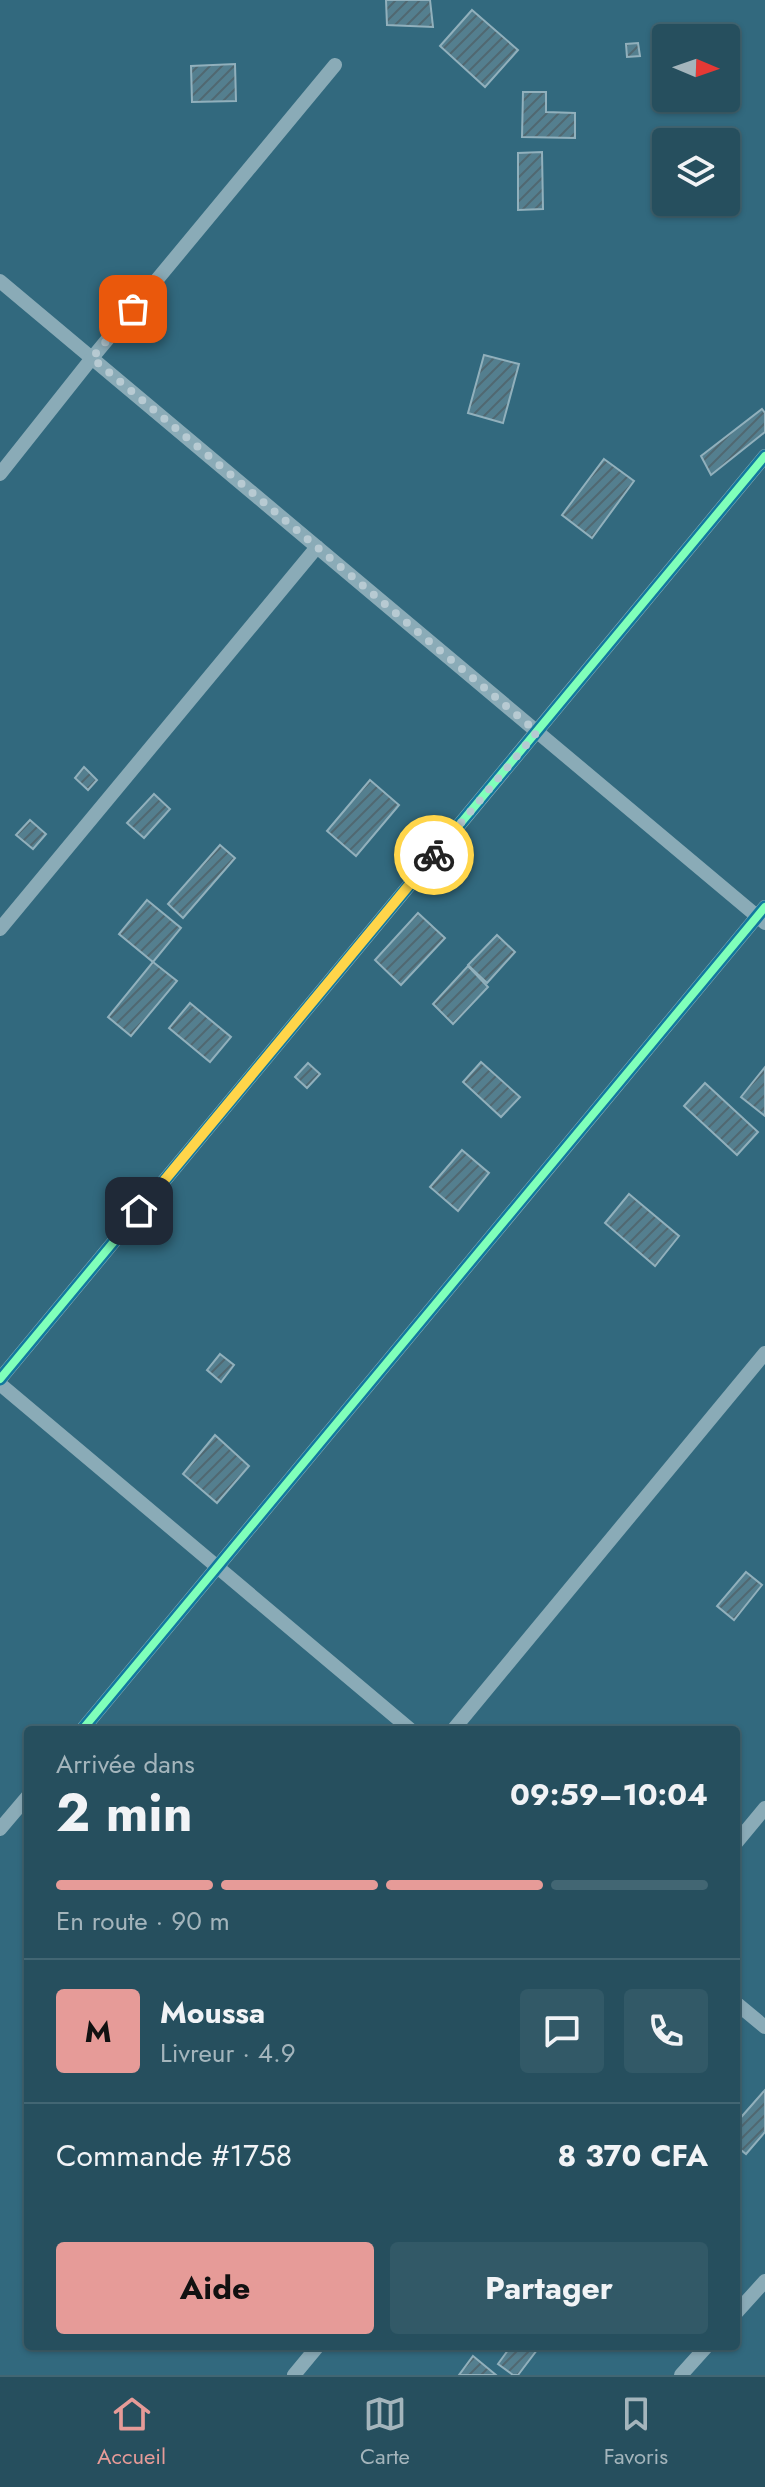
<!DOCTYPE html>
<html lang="fr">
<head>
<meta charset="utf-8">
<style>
  body { margin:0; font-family:Jost,sans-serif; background:#325967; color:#f1f3f6; height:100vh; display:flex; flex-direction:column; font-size:30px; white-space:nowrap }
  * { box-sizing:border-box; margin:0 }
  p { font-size:26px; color:#a4b5bc }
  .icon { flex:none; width:44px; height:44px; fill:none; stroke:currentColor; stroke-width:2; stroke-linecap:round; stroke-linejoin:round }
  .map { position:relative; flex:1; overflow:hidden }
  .side { position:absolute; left:24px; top:1726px; width:716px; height:624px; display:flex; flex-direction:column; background:#264f5e; border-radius:8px; box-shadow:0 2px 6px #0004,0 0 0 2px #426673 }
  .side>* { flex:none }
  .needle { width:52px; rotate:92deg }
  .tools { position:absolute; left:652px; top:24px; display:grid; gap:16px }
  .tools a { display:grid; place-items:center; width:88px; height:88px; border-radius:8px; background:#264f5e; box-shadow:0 2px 6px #0004,0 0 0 2px #426673; font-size:40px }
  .pin { position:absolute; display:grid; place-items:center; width:68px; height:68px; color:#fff; margin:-34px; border-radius:16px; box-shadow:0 4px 12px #0006 }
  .courier { position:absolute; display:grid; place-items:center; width:80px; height:80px; margin:-40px; border:6px solid #ffd54a; border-radius:50%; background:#fff; color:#222; box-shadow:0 2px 10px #0007 }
  .overview em { font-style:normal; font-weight:700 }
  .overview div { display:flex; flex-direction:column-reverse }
  .overview { display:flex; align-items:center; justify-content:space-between; height:136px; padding:0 32px }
  h1 { font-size:52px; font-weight:700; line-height:60px }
  .bar { display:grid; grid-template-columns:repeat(4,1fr); gap:12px 8px; align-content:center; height:96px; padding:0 32px }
  .bar i { height:10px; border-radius:6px; background:#426673 }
  .bar .current { background:#e69b98 }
  .bar p { grid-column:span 4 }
  .line { display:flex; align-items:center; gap:20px; padding:0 32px; border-top:2px solid #426673 }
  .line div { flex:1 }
  .round { display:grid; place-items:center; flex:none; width:84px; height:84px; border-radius:8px; background:#325967 }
  .cta { display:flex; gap:16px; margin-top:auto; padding:16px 32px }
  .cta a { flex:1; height:92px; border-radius:8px; background:#e69b98; color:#111; font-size:32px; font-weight:700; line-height:92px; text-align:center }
  .cta a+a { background:#325967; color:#f1f3f6 }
  .dock { display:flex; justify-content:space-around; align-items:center; height:112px; border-top:2px solid #426673; background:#264f5e; font-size:22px; color:#a4b5bc }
  .dock a { display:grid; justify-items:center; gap:4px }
  .dock .current { color:#e69b98 }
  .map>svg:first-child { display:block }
  .building { fill:url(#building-hatch); stroke:#91b0bc; stroke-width:2 }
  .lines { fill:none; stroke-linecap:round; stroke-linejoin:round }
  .minor { stroke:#8aabb7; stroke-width:14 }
  .cycleway-casing { stroke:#12789e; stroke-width:13 }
  .cycleway { stroke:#80ffba; stroke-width:8 }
  .done { stroke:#b7cad2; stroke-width:8; stroke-dasharray:0 14.4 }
  .route { stroke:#ffd54a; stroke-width:10 }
</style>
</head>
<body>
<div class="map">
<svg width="765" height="2375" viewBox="0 0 765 2375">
  <defs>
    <pattern id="building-hatch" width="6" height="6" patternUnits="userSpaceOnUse" patternTransform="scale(2)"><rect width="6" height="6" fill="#547f8f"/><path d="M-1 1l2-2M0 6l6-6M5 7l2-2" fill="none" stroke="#506871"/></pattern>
  </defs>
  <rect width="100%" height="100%" fill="#32697e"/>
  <!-- building -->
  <g class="building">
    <path d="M386,0H430L433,27L387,25Z"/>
    <path d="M472,10L518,50L485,87L440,46Z"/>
    <path d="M638,43L640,56L627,57L626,44Z"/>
    <path d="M235,64L236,101L192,102L191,66Z"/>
    <path d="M523,92H546V112L575,113V138L522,137Z"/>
    <path d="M542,152L543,209L518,210V153Z"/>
    <path d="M484,355L519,364L503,423L468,413Z"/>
    <path d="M762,409L765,413V432L711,475L701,456Z"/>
    <path d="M604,459L634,481L592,538L562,515Z"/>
    <path d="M84,767L97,780L88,790L75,778Z"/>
    <path d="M370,780L399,805L356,856L327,831Z"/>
    <path d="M154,794L170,809L144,838L127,823Z"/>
    <path d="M30,820L46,834L33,849L16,835Z"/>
    <path d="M220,845L235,858L183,918L168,904Z"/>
    <path d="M147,900L181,928L153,962L119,934Z"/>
    <path d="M418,913L445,938L401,985L375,960Z"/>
    <path d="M497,935L515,952L487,983L468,965Z"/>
    <path d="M153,962L177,981L131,1036L108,1017Z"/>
    <path d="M468,966L488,987L453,1024L433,1004Z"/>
    <path d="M190,1003L231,1037L210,1062L169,1028Z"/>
    <path d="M481,1062L520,1097L501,1117L463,1082Z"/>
    <path d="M308,1063L320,1074L307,1088L295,1077Z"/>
    <path d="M765,1067V1116L741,1097Z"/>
    <path d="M705,1083L758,1132L737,1155L684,1106Z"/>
    <path d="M462,1150L489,1173L458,1211L430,1187Z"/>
    <path d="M629,1194L679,1236L655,1266L605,1223Z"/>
    <path d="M220,1354L234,1365L221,1382L207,1370Z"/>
    <path d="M215,1435L249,1466L217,1503L183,1474Z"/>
    <path d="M746,1572L762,1585L734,1620L717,1606Z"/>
    <path d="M765,2090V2132L746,2154L736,2146V2123Z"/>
    <path d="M511,2346H540L518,2375H513L498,2364Z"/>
    <path d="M473,2356L496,2375H459Z"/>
  </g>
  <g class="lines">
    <!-- minor -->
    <g class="minor">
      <path d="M0,281L765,923"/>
      <path d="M0,474L92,358L335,65"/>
      <path d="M0,929L317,547"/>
      <path d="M0,1379L765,456"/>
      <path d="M0,1384L411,1730"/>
      <path d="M82,1730L765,907"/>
      <path d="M453,1730L765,1353"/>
      <path d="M0,1829L28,1796"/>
      <path d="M736,1843L765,1808"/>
      <path d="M736,2003L765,2027"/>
      <path d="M736,2313L765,2281"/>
      <path d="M294,2375L318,2346"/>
      <path d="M681,2375L707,2346"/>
    </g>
    <defs>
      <g id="cycleway">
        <path d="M0,1379L765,456"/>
        <path d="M82,1730L765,907"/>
      </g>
    </defs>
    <!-- cycleway casing -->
    <use href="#cycleway" class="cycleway-casing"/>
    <!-- cycleway -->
    <use href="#cycleway" class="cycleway"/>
  </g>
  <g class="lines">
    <!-- done -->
    <path class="done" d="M133,309L92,358L537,732L434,855"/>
    <!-- route -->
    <path class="route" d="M139,1211L434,855"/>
  </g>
</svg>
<div class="tools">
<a><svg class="needle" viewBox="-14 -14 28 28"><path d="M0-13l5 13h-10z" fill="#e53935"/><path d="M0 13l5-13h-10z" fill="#a4b5bc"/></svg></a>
<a><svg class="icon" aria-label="layers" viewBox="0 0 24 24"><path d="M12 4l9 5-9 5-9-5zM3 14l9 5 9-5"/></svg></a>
</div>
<div class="pin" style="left:133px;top:309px;background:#ea580c"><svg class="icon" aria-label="bag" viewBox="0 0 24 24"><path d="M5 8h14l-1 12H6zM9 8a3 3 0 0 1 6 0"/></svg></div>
<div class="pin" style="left:139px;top:1211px;background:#1f2937"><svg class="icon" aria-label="home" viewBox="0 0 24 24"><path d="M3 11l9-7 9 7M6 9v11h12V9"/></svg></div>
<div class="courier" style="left:434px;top:855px"><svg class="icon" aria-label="bike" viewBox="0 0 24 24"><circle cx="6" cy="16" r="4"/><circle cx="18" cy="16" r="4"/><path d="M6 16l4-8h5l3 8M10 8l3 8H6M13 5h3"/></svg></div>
<section class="side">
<div class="overview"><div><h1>2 min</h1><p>Arrivée dans</p></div><em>09:59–10:04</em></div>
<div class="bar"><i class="current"></i><i class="current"></i><i class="current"></i><i></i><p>En route · 90 m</p></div>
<div class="line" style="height:144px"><b class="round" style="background:#e69b98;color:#111">M</b><div><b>Moussa</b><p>Livreur · 4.9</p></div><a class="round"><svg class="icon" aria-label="chat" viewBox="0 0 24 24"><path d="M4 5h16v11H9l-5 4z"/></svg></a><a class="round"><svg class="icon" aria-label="phone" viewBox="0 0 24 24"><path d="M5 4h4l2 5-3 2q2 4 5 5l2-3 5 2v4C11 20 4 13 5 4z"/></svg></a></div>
<div class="line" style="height:104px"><div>Commande #1758</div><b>8 370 CFA</b></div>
<div class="cta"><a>Aide</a><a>Partager</a></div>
</section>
</div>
<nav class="dock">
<a class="current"><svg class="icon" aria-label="home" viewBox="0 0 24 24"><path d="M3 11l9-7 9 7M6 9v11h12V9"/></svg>Accueil</a>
<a><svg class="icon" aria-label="map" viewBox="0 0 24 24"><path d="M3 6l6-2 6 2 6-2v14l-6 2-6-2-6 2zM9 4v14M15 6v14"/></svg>Carte</a>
<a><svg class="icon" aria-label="saved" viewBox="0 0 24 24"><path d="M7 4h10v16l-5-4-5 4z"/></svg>Favoris</a>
</nav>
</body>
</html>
